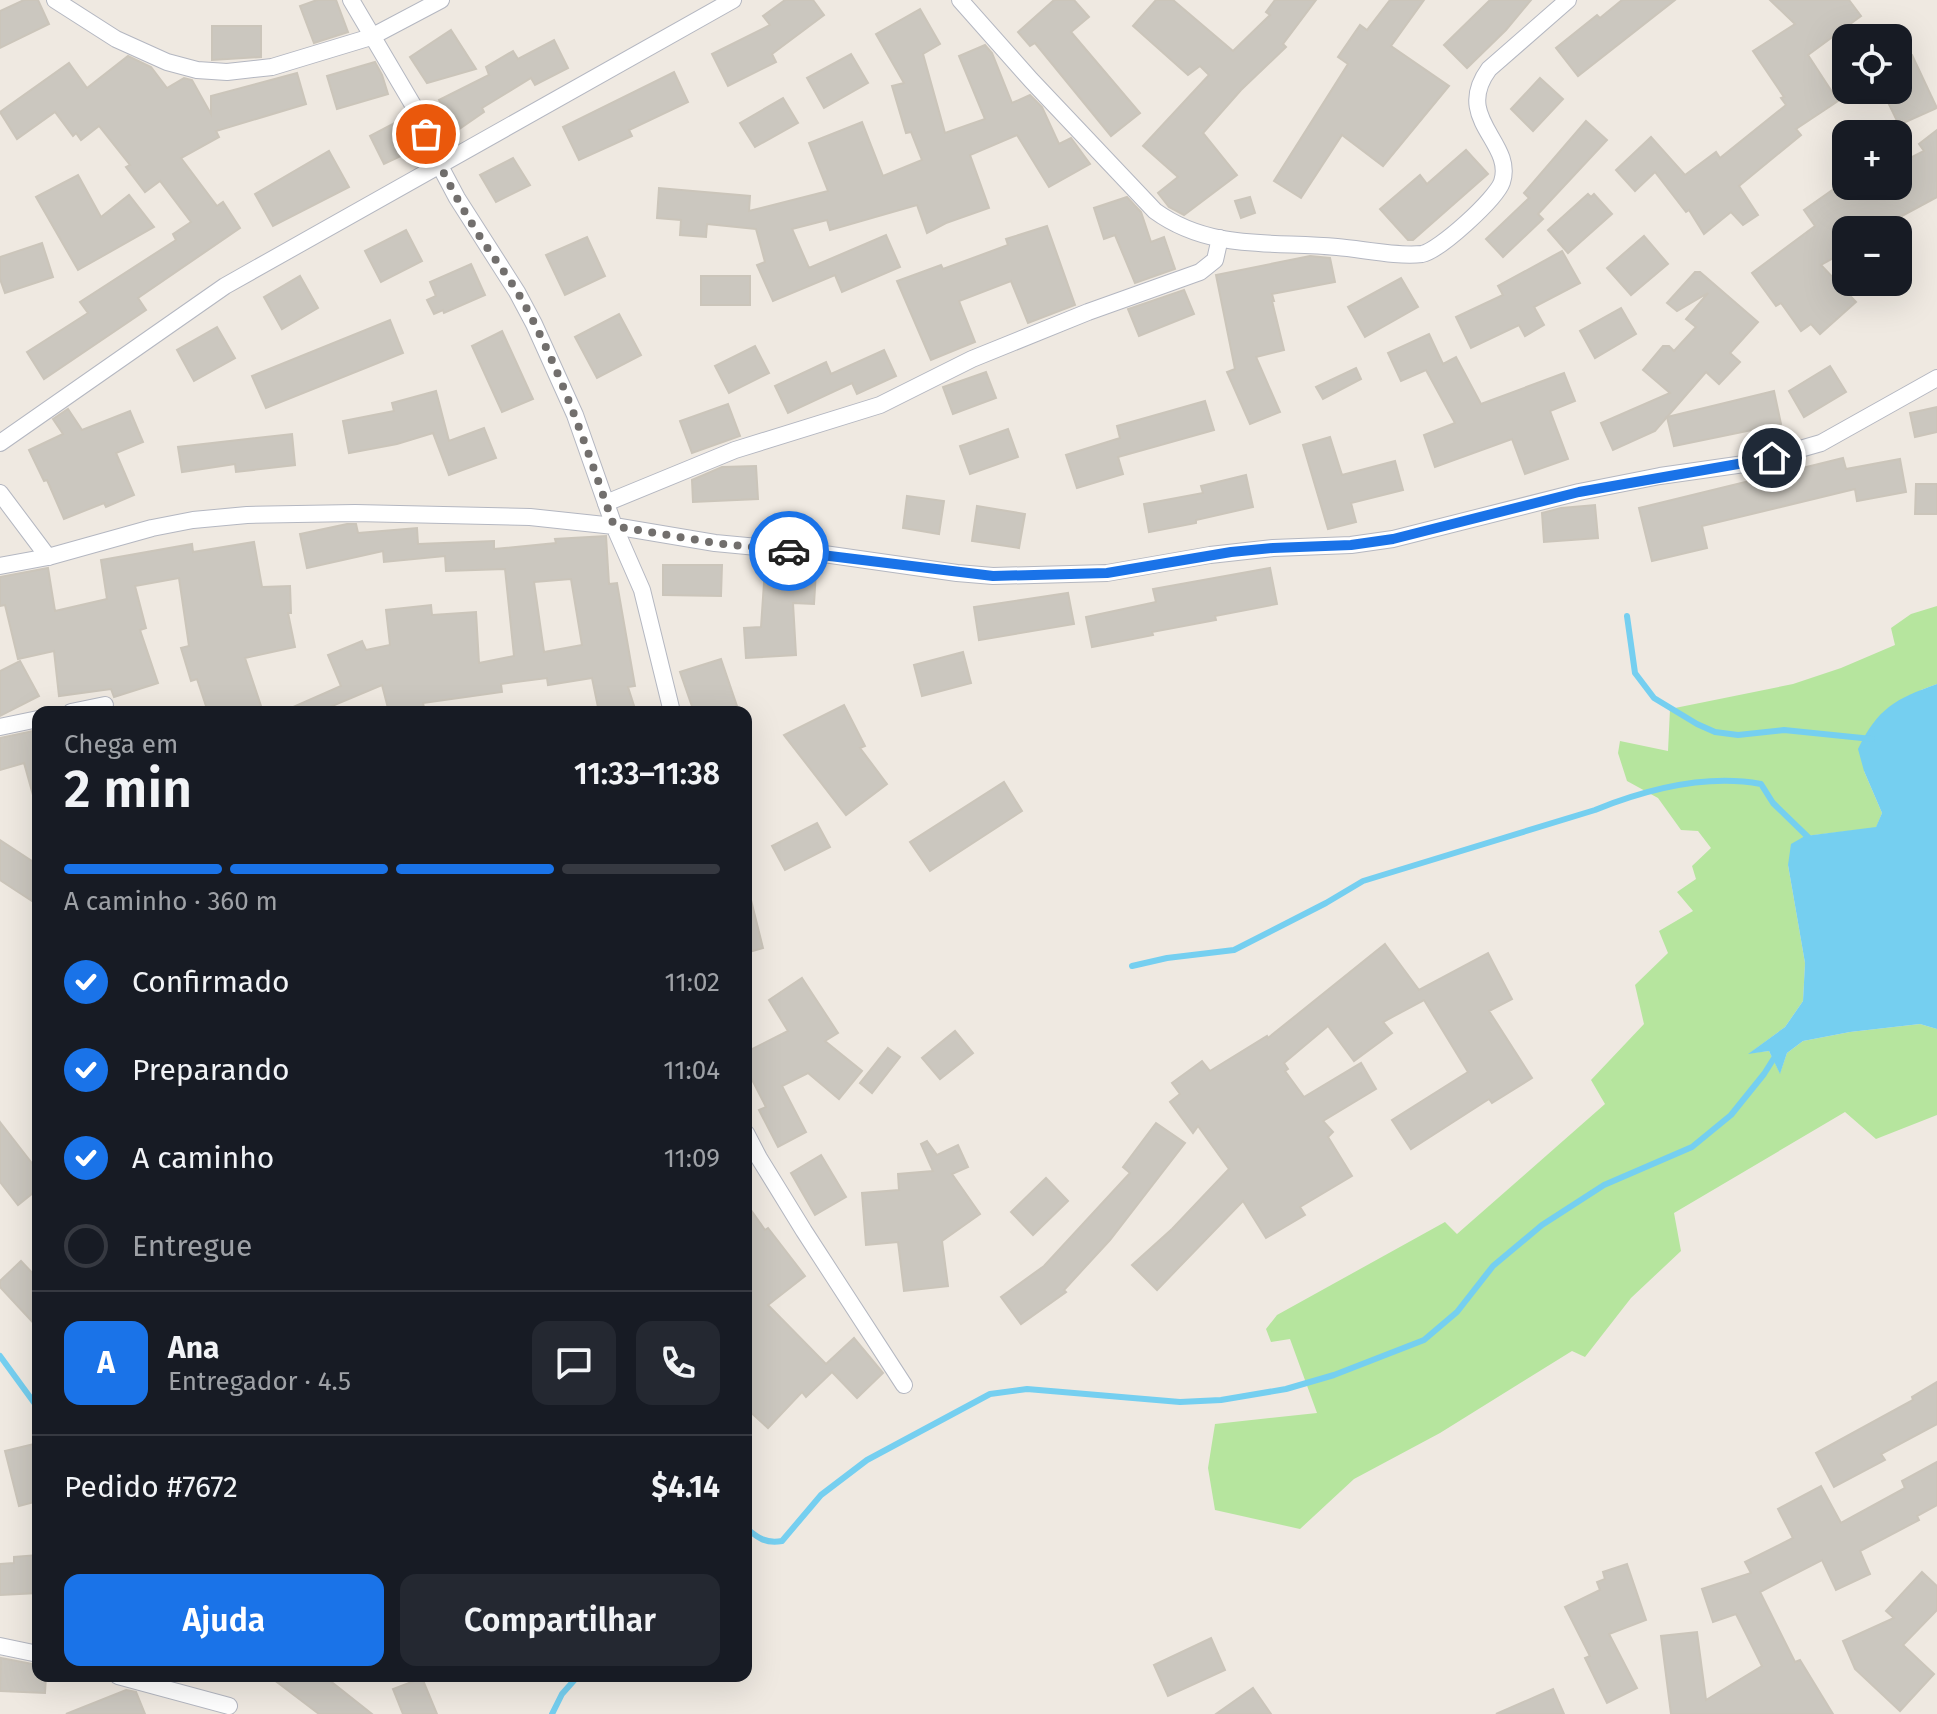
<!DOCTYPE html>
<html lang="pt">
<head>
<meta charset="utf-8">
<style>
  body { margin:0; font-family:"Fira Sans",sans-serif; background:#242831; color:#f1f3f6; height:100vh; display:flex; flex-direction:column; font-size:30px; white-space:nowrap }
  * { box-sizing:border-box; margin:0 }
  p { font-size:26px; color:#9ea1a6 }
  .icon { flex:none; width:44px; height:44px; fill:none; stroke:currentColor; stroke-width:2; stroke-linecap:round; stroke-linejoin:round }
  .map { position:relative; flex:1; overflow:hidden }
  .details { position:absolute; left:32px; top:706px; width:720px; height:976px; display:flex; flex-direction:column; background:#171b24; border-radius:16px; box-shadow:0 8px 32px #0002 }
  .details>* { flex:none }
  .fabs { position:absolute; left:1832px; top:24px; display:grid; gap:16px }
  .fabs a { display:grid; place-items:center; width:80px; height:80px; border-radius:16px; background:#171b24; box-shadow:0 8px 32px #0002; font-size:40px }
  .pin { position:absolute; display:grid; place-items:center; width:68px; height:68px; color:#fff; margin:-34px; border:4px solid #fff; border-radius:50%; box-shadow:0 2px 8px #0007 }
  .courier { position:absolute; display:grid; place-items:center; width:80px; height:80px; margin:-40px; border:6px solid #1a73e8; border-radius:50%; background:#fff; color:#222; box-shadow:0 2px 10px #0007 }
  .headline em { font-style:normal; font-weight:600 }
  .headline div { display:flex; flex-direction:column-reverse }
  .headline { display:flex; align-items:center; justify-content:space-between; height:136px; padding:0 32px }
  h1 { font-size:52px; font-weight:600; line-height:60px }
  .bar { display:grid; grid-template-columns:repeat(4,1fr); gap:12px 8px; align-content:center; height:96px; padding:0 32px }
  .bar i { height:10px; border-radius:6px; background:#363941 }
  .bar .selected { background:#1a73e8 }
  .bar p { grid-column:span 4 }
  .line { display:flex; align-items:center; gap:20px; padding:0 32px; border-top:2px solid #363941 }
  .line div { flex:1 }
  .round { display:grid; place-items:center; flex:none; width:84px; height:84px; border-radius:16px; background:#242831 }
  ol { padding:0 32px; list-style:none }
  li { display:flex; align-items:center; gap:24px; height:88px }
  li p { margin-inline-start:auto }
  li .icon { padding:8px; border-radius:50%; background:#1a73e8; color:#fff; stroke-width:4 }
  li:last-child { color:#9ea1a6 }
  li i { width:44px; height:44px; border:4px solid #363941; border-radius:50% }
  .primary-button { display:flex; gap:16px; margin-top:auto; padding:16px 32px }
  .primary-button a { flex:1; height:92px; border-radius:16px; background:#1a73e8; color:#fff; font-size:32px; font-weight:600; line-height:92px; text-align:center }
  .primary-button a+a { background:#242831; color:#f1f3f6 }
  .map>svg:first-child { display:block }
  .green { fill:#b6e59e }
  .water { fill:#75cff0 }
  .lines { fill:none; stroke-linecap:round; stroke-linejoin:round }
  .stream { stroke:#75cff0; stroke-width:6 }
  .building { fill:#cbc7bf; stroke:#cbc5ba; stroke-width:2; fill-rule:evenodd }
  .street-casing { stroke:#b4b7c1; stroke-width:18 }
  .street { stroke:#fff; stroke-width:16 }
  .done { stroke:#726f6d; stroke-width:8; stroke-dasharray:0 14.4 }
  .route { stroke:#1a73e8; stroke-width:10 }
</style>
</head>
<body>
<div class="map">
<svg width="1937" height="1714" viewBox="0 0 1937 1714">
  <rect width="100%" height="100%" fill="#efe9e1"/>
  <!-- green -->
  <path class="green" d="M1937,606V684L1921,690L1864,771L1882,813L1876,828L1805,836L1788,865L1805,963L1803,1001L1785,1027L1750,1053L1769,1051L1780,1073L1787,1053L1803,1041L1850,1032L1920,1024L1937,1029V1115L1876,1139L1845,1112L1674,1213L1681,1251L1631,1298L1585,1357L1572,1351L1440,1433L1354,1479L1300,1529L1215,1510L1208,1468L1215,1424L1317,1413L1290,1339L1271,1342L1266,1329L1277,1315L1445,1222L1457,1234L1605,1104L1591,1080L1644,1024L1635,985L1668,953L1659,931L1693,911L1677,892L1696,879L1692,866L1711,848L1698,831L1681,830L1658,798L1627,781L1618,753L1620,741L1668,751L1670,709L1793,684L1841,668L1895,645L1891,628L1911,614Z"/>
  <!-- water -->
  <path class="water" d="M1937,684V1029L1920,1024L1850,1032L1803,1041L1787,1053L1780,1074L1769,1051L1748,1054L1785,1027L1803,1001L1805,963L1788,865L1791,844L1805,836L1876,827L1882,813L1864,771L1858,749C1878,708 1895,699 1937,684Z"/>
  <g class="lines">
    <!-- stream -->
    <g class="stream">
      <path d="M1627,616L1635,673L1654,698L1697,724L1715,732L1738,735L1784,730L1872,739"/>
      <path d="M1132,966L1167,958L1234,950L1326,903L1363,881L1595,810C1647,789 1706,774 1761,784L1773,803L1809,838"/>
      <path d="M0,1356L38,1408"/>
      <path d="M746,1528C758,1538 766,1544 782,1541L821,1495L867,1460L990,1394L1027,1389L1180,1402L1221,1400L1286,1389L1334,1375L1424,1340L1457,1312L1493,1266L1542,1225L1604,1185L1692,1147L1731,1115L1764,1074L1776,1055"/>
      <path d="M552,1714L562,1694L578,1676"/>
    </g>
  </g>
  <!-- building -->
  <g class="building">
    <path d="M24,0H38L49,24L0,48V11Z"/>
    <path d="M317,0H336L348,32L314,43L300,6Z"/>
    <path d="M785,0H813L824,15L772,54L776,62L728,86L712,54L770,25L763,16Z"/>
    <path d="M1054,0H1074L1089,17L1071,32L1140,113L1111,136L1035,43L1030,46L1018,32Z"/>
    <path d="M1156,0H1173L1233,51L1270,15L1266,12L1275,0H1316L1283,44L1286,47L1241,90L1203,133L1237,175L1184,215L1169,207L1158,193L1178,177L1143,146L1209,75L1200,66L1188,75L1133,26Z"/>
    <path d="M1390,0H1424L1391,46L1449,86L1383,166L1342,135L1301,198L1274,181L1348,64L1338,57L1360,25L1367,30Z"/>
    <path d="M1490,0H1531L1506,30L1467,68L1444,45Z"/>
    <path d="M1622,0H1675L1578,76L1556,48L1597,15L1600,18Z"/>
    <path d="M1770,0H1849L1861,16L1808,55L1838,101L1796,129L1801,135L1739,186L1758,215L1743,225L1731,212L1704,234L1689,210L1686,212L1655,172L1635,191L1616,170L1651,137L1685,175L1716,152L1720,158L1786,105L1781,98L1784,97L1753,51L1795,24Z"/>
    <path d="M920,9L940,44L923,54L945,133L985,119L959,56L985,45L992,53L1012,103L1030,95L1042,107L1059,144L1071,138L1090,164L1049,187L1017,135L970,155L989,208L946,223L927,233L917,205L830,230L827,220L792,229L809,268L886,235L900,267L842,292L835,275L773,301L757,265L765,262L756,229L707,224L706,237L680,235L681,220L657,218L659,188L750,196L749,211L828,191L809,143L862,122L883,176L922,160L911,132L906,133L892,86L904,83L876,34Z"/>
    <path d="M212,26H261V57L212,60Z"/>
    <path d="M451,30L476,69L427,83L410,57Z"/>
    <path d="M554,40L568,68L535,85L531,78L482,108L484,112L449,136L433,112L442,106L439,100L489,75L486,67L513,51L518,59Z"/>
    <path d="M851,54L868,83L824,108L807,78Z"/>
    <path d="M1912,55L1937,108L1899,125L1882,90H1898V62Z"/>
    <path d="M128,56L151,67L167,88L184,78L192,80L211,114V96L297,73L306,104L216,131L219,137L181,158L217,206L223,202L240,228L138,298L146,310L44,379L27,352L88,313L80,302L176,240L173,234L191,222L160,181L145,192L126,167L130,165L99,126L81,140L76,133L73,136L55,112L17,139L0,112L69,63L87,88Z"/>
    <path d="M375,62L382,75L388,94L337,109L327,76Z"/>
    <path d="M674,72L688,102L629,130L632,136L579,160L563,127Z"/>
    <path d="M1540,78L1563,99L1533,131L1511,109Z"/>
    <path d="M783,98L798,123L755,147L740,123Z"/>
    <path d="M406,117L420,147L384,164L370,136Z"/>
    <path d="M1586,121L1607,140L1538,214L1543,219L1503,257L1486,239L1529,198L1524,193Z"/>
    <path d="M1937,130V197L1876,230H1846V251L1821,265L1856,302L1820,334L1811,324L1801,331L1781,303L1776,306L1752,273L1815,226L1804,210L1838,186H1898V164L1924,151L1919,144Z"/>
    <path d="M1466,150L1488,174L1413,240H1408L1380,209L1420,175L1427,184Z"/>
    <path d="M329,151L349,187L273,226L255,194Z"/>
    <path d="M513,158L530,185L496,202L480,175Z"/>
    <path d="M78,175L101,217L129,195L154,227L78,270L36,197Z"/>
    <path d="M1588,194L1591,197L1594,194L1612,214L1568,253L1548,230Z"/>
    <path d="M1127,197L1141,212L1151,242L1164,237L1175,269L1135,283L1115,235L1104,239L1094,208Z"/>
    <path d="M1250,197L1255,213L1241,218L1235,201Z"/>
    <path d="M1047,226L1075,305L1028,323L1011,281L959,301L975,342L931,360L897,281L941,265L943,269L1008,245L1006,239Z"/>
    <path d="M406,230L422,261L381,282L365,251Z"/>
    <path d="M1644,236L1668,264L1631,295L1607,268Z"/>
    <path d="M587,237L605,276L565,295L546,255Z"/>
    <path d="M42,243L53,277L5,293L0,279V257Z"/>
    <path d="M1562,251L1580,283L1534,307L1544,325L1525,336L1519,325L1471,348L1456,317L1503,295L1498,286Z"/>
    <path d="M1310,256L1330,258L1335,282L1272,294L1274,301H1272L1284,350L1256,357L1280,412L1250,424L1227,372L1235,369L1216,275Z"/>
    <path d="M471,264L485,295L444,313L443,310L434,314L427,300L436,296L430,282Z"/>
    <path d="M1695,272H1700L1758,322L1730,353L1740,362L1719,384L1706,372L1655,431L1613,450L1601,423L1670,393L1643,370L1663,346H1669L1674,351L1696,327L1686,319L1708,293L1677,311L1667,303Z"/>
    <path d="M300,276L318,308L282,329L264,297Z"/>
    <rect x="701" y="276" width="49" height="29"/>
    <path d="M1401,278L1418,307L1365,337L1348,307Z"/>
    <path d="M1184,290L1194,314L1139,336L1128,309Z"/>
    <path d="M1621,308L1636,334L1595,358L1580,331Z"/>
    <path d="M619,314L641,355L597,378L575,337Z"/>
    <path d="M390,320L403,353L266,408L252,376Z"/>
    <path d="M217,327L235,358L194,381L177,350Z"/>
    <path d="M502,331L533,399L502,412L472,346Z"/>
    <path d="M1429,334L1443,364L1456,357L1481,404L1564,373L1575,401L1550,411L1568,459L1525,474L1512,439L1435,467L1424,435L1455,423L1426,370L1401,381L1388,353Z"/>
    <path d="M755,346L769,373L729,393L715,366Z"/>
    <path d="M884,350L896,376L857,394L852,383L788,413L775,386L826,362L831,374Z"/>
    <path d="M1830,366L1846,392L1804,417L1789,391Z"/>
    <path d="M1356,368L1361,379L1323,399L1316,387Z"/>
    <path d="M986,372L996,398L953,414L943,387Z"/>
    <path d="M436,391L449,441L484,428L496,458L449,475L433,433L397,444L349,453L343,421L394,411L392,403Z"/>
    <path d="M1774,391L1781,424L1674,446L1667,417Z"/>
    <path d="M1205,401L1214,430L1118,457L1123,474L1077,488L1066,455L1120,438L1117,426Z"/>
    <path d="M728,404L740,436L692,453L680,421Z"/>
    <path d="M1937,407V432L1915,437L1910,413Z"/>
    <path d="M68,409L82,430L130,411L143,442L116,453L134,495L106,507L104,503L64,519L47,480L44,481L29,450L63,434L53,419Z"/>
    <path d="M1008,429L1018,457L970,474L960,446Z"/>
    <path d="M292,434L295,465L236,472L235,464L182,472L178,447Z"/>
    <path d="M1330,437L1342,475L1395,461L1403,490L1351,503L1356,522L1328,529L1303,445Z"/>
    <path d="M1843,458L1846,469L1900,459L1906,492L1857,501L1855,489L1702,526L1707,548L1652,561L1639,508Z"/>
    <path d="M756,466L758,499L693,502L692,480L722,467Z"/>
    <path d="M1246,475L1253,507L1196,520V523L1149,532L1144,504L1203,493L1201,486Z"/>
    <path d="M1916,484H1937V514H1915Z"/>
    <path d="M907,496L944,501L939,534L903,528Z"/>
    <path d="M1595,505L1598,538L1544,542L1542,513L1561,508Z"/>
    <path d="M977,506L1025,514L1019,548L972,541Z"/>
    <path d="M347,524H356L358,533L417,528L418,544L494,541V549L556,543L555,539L606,536L609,584L617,583L635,686L628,687L636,712H599L592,678L548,685L547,678L501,684L502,692L423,703L425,712H389L382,685L332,706L335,712H282L341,686L328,655L362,641L366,650L390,645L386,610L431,605L432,615L476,612L479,663L514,656L505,569L446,571L445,556L384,562L383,551L307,568L300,534ZM571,579L582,645L544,652L534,582Z"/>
    <path d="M254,542L262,587L290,586L291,613H288L295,647L245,658L263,712H208L197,679L191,681L181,648L189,646L179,578L135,586L146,628L140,630L158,683L114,697L111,689L59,696L54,651L18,659L5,605L0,606V577L48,568L55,611L107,599L101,560L192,544L193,552Z"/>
    <path d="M663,565H722L721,596L663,595Z"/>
    <path d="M765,568L816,571L814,604L793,603L796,655L746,658L744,628L761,627Z"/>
    <path d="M1270,568L1277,604L1215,616L1216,620L1152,632L1153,635L1092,647L1086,617L1156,602L1153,589Z"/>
    <path d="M1068,593L1074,624L979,640L974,607Z"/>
    <path d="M963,652L971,683L922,696L914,665Z"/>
    <path d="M721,659L739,712H694L680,672Z"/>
    <path d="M20,661L39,696L0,716V671Z"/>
    <path d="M844,705L865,746L860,748L887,784L846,815L784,735Z"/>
    <path d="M38,730V794L33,795L24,763L0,770V738Z"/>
    <path d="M1004,782L1022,811L930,871L910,842Z"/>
    <path d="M817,823L830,847L785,870L772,846Z"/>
    <path d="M0,840L38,865V905L0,880Z"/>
    <path d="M751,900L763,948L746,953V901Z"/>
    <path d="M1385,944L1419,990L1488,953L1512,999L1489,1011L1532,1078L1492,1103L1489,1099L1411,1149L1392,1120L1468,1072L1424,1000L1383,1022L1392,1033L1354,1061L1328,1026L1284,1063L1288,1069L1285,1071L1304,1097L1361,1063L1376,1089L1323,1121L1333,1132L1328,1137L1352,1176L1300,1207L1305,1215L1266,1238L1243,1201L1157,1290L1132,1265L1172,1229L1229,1169L1198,1126L1193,1133L1170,1102L1180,1094L1172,1083L1202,1061L1210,1071L1267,1036L1268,1038Z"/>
    <path d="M802,978L838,1033L825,1041L862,1071L839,1099L808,1073L782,1086L806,1132L778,1147L759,1110L766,1107L746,1068V1052L788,1031L769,1000Z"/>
    <path d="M955,1031L973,1053L940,1079L922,1058Z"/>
    <path d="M888,1048L900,1057L872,1093L860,1083Z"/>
    <path d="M0,1122L38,1171V1189L18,1205L0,1182Z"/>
    <path d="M1156,1123L1185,1143L1110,1240L1064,1290L1066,1292L1021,1324L1001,1297L1044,1266L1130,1173L1123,1167Z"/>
    <path d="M927,1141L937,1155L958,1145L968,1167L952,1174L980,1214L942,1241L948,1286L904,1291L898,1242L866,1245L862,1193L899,1190L898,1174L933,1171L921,1144Z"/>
    <path d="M821,1155L846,1197L815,1215L791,1173Z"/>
    <path d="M1046,1178L1068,1201L1033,1235L1011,1212Z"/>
    <path d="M746,1203L765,1230L768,1228L805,1276L768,1305L826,1364L854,1338L883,1373L857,1398L832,1372L806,1397L802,1392L768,1428L746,1408Z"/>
    <path d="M21,1261L38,1279V1328L0,1287V1281Z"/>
    <path d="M1937,1382V1424L1881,1454L1885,1460L1834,1487L1816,1453L1913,1400L1912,1397Z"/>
    <path d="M38,1443V1501L19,1506L5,1451Z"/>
    <path d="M1937,1462V1505L1917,1516L1919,1520L1860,1551L1870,1574L1836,1590L1822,1560L1760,1592L1795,1662L1800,1660L1833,1714H1671L1661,1636L1697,1632L1706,1700L1762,1666L1736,1614L1713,1622L1702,1589L1751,1573L1745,1562L1793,1538L1778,1509L1821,1486L1841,1523L1905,1488L1902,1481Z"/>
    <path d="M38,1555V1593L0,1595V1564L14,1563V1557Z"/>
    <path d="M1627,1564L1646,1620L1609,1634L1637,1688L1607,1703L1585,1658L1590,1656L1565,1607L1600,1590L1597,1582L1605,1579L1603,1572Z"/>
    <path d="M1922,1572L1937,1586V1610L1903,1645L1934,1674L1900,1711L1855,1669L1843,1641L1894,1618L1886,1611Z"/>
    <path d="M1211,1638L1225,1670L1168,1696L1154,1665Z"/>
    <path d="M1,1658L38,1665V1676H46L45,1693L0,1691Z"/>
    <path d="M269,1676H324L372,1714H319Z"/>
    <path d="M422,1678L437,1714H403L393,1689Z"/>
    <path d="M1253,1688L1271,1714H1216Z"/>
    <path d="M1553,1689L1564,1714H1496Z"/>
    <path d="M126,1690L136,1692L145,1714H66Z"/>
  </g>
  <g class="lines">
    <defs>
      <g id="street">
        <path d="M55,0L116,39L167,62L197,70L227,72L272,67L371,37L441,0"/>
        <path d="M351,0L413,105L440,166L457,198L517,292L534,324L575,415L614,526L715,543L810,552L957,573L993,576L1107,573L1210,555L1273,548L1351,545L1393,539L1579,492L1660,476L1751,463L1821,443L1937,378"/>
        <path d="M960,0L1031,80L1155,211C1210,251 1272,241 1337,247C1362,249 1397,257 1422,254C1439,251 1496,199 1502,182C1515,142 1452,119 1489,69L1568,0"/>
        <path d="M0,443L225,286L733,0"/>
        <path d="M0,493L48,557"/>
        <path d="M606,503L735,450L880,405L972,359L1088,312L1200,272L1215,260L1220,238"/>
        <path d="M0,566L48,557L152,528L193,520L247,515L355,513L530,517L614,526L642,590L672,712"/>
        <path d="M71,712L105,705"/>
        <path d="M0,727L38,719"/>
        <path d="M746,1133L759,1158L804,1231L904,1385"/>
        <path d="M0,1646L38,1654"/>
        <path d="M118,1676L229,1706"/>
      </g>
    </defs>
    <!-- street casing -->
    <use href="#street" class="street-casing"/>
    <!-- street -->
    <use href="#street" class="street"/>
  </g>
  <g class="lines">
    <!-- done -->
    <path class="done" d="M426,134C440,168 457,200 477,232C490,253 505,272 518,293C560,366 586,447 614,526L715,543L789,551"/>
    <!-- route -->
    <path class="route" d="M789,551L993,576L1107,573L1231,552L1273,548L1351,545L1393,539L1579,492L1772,458"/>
  </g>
</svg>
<div class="fabs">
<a><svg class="icon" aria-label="locate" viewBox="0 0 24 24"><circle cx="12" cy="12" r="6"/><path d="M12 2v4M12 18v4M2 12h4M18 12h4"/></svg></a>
<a>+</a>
<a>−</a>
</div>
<div class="pin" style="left:426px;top:134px;background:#ea580c"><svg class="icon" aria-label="bag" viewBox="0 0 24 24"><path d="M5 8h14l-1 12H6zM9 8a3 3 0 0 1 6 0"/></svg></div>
<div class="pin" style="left:1772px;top:458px;background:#1f2937"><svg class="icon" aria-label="home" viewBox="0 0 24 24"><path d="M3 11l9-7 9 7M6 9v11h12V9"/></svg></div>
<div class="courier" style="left:789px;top:551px"><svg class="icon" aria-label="car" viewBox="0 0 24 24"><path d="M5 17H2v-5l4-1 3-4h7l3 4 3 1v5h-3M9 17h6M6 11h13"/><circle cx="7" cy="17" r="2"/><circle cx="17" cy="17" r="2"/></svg></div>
<section class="details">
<div class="headline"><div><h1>2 min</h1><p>Chega em</p></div><em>11:33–11:38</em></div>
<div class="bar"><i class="selected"></i><i class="selected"></i><i class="selected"></i><i></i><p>A caminho · 360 m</p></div>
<ol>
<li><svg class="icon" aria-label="check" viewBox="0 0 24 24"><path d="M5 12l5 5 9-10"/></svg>Confirmado<p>11:02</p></li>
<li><svg class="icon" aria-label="check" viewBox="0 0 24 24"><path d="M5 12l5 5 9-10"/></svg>Preparando<p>11:04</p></li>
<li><svg class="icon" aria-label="check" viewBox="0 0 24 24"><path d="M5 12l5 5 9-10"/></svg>A caminho<p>11:09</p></li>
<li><i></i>Entregue</li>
</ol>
<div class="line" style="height:144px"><b class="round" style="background:#1a73e8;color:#fff">A</b><div><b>Ana</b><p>Entregador · 4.5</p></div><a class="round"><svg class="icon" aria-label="chat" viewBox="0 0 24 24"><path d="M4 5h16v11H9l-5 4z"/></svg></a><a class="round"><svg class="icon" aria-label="phone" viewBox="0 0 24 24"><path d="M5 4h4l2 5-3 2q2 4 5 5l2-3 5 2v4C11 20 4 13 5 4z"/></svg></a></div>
<div class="line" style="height:104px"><div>Pedido #7672</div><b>$4.14</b></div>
<div class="primary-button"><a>Ajuda</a><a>Compartilhar</a></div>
</section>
</div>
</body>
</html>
